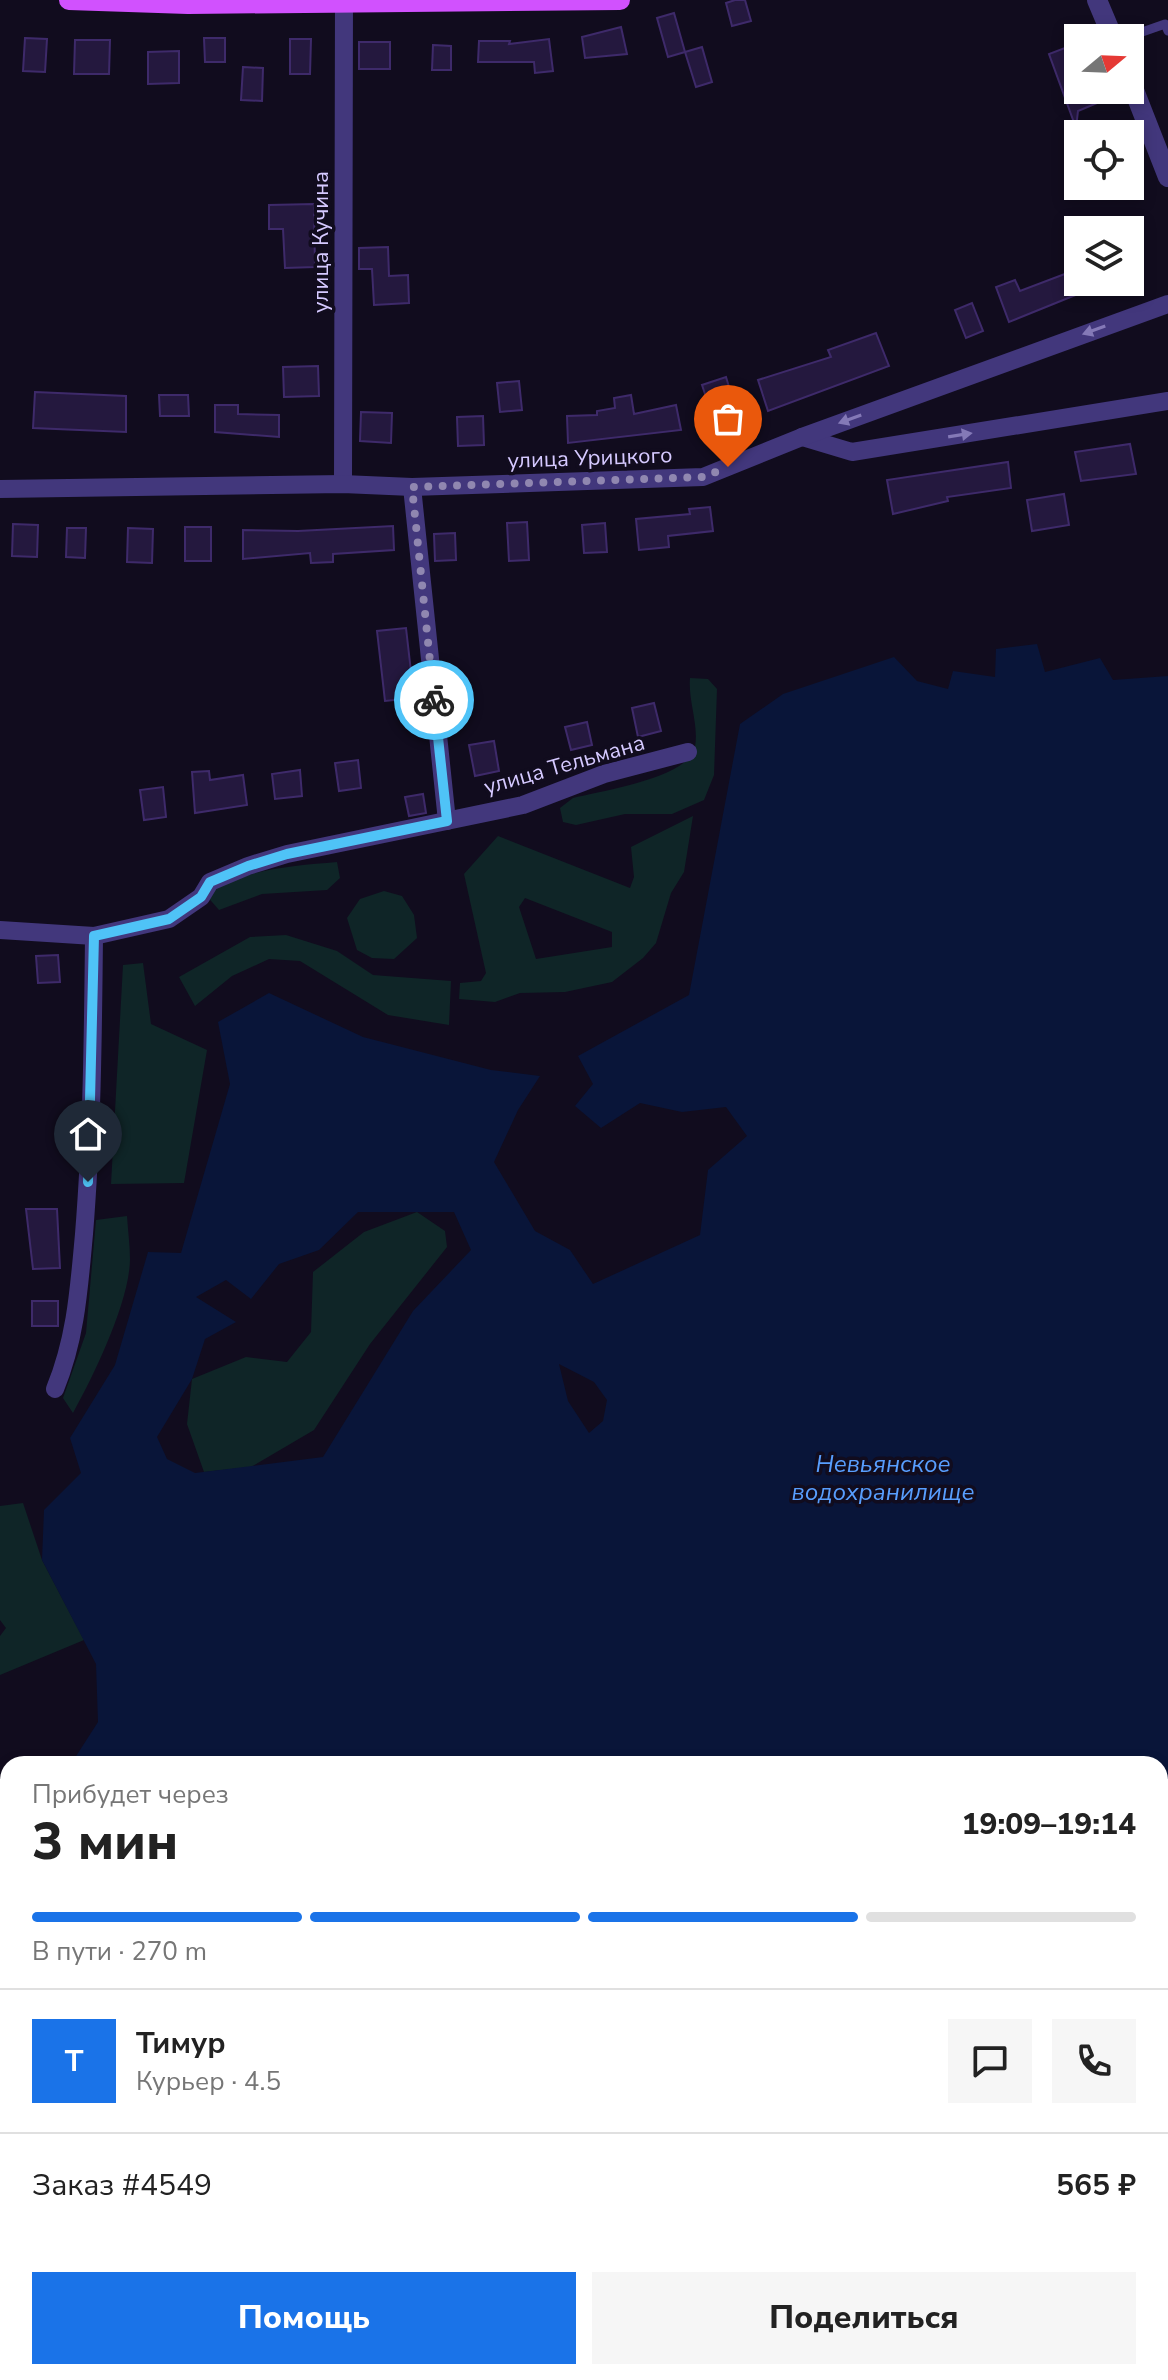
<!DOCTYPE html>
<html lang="ru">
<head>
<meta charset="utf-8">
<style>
  body { margin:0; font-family:"Nunito Sans",sans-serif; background:#f6f6f6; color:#222; height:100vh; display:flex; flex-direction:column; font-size:30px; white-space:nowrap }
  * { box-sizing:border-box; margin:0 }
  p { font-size:26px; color:#767676 }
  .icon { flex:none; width:44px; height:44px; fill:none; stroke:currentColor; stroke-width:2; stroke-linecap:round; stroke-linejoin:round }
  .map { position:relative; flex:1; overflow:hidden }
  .sheet { position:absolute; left:0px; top:1756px; width:1168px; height:624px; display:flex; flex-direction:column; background:#fff; border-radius:24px 24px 0 0; box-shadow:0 4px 12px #0003 }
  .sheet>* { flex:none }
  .needle { width:52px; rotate:71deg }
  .buttons { position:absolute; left:1064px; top:24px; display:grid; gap:16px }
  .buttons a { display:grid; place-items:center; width:80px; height:80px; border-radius:0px; background:#fff; box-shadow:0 4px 12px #0003; font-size:40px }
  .pin { position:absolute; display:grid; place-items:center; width:68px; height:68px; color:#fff; margin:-82px -34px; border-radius:50% 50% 50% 0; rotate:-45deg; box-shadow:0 0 8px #0007 }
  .pin .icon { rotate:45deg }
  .courier { position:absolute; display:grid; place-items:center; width:80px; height:80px; margin:-40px; border:6px solid #4fc3f7; border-radius:50%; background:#fff; color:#222; box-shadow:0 2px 10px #0007 }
  .headline em { font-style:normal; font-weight:800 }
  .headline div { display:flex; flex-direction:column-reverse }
  .headline { display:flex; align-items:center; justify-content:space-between; height:136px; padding:0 32px }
  h1 { font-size:52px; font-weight:800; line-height:60px }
  .bar { display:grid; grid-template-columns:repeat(4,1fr); gap:12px 8px; align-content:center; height:96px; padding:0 32px }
  .bar i { height:10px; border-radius:6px; background:#e0e0e0 }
  .bar .active { background:#1a73e8 }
  .bar p { grid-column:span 4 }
  .line { display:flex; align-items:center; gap:20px; padding:0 32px; border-top:2px solid #e0e0e0 }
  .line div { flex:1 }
  .round { display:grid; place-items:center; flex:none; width:84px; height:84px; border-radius:0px; background:#f6f6f6 }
  .cta { display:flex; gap:16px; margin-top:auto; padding:16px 32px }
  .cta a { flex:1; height:92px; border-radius:0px; background:#1a73e8; color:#fff; font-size:32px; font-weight:800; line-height:92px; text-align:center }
  .cta a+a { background:#f6f6f6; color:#222 }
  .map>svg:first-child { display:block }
  .green { fill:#0f2527; fill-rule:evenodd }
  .water { fill:#091539; fill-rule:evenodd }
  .building { fill:#24183e; stroke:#3e2a6a; stroke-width:2 }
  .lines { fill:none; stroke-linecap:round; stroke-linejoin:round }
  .service { stroke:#42377c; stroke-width:9 }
  .minor { stroke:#42377c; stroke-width:18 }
  .tertiary { stroke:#42377c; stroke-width:20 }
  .primary { stroke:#d151fe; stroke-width:20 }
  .oneway { fill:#8479b7 }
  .done { stroke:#9087b0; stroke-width:8; stroke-dasharray:0 14.4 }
  .route { stroke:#4fc3f7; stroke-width:10 }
  .labels { text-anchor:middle; stroke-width:7; stroke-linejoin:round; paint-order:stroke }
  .street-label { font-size:22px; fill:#d5c9ff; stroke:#110c1e }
  .water-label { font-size:24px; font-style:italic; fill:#589efe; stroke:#110c1e }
</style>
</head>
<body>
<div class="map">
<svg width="1168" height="2380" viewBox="0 0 1168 2380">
  <rect width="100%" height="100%" fill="#110c1e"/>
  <!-- green -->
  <g class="green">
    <path d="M690,678L708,679L717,689L714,775L704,800L672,814H625L576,825L563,822L560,808L573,798C601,791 689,778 695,747C699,725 688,701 690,678Z"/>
    <path d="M693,816L684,872L671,893L656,943L643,958L612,982L565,992L520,993L495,1002L459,999L460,983L481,981L486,973L464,874L498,836L630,888L634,877L631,847ZM525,898L612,932V947L536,959L519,907Z"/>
    <path d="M337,862L340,878L327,890L262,894L219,910L205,894C245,869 291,866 337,862Z"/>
    <path d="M384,891L402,896L414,915L417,938L394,959L372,958L357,950L347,918L360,899Z"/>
    <path d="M286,935L337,951L373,975L451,981L449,1025L388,1015L300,961L269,959L232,976L195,1006L179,977L250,937Z"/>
    <path d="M143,963L151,1024L207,1050L184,1183L111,1184L123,965Z"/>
    <path d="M417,1212L445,1231L447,1247L370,1344L314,1430L251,1467L204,1472L187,1424L192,1379L246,1357L287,1362L311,1332L313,1272L364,1232Z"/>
    <path d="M127,1216C128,1231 130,1246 130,1260C129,1303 94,1375 73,1413L63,1398L86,1333L96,1220Z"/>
    <path d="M23,1503L42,1560L84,1640L0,1675V1636L6,1628L0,1620V1506Z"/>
  </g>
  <!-- water -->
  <path class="water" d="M1037,644L1045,672L1100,658L1113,680L1168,676V2380H149L151,2372H1160V1764H71L98,1722L96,1664L42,1560L44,1510L81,1473L70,1438L115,1365L148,1252L181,1253L230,1084L218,1022L269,993L363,1037L491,1070L540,1076L518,1110L494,1162L535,1231L570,1250L593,1284L700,1235L708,1170L747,1136L726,1107L682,1112L640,1103L601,1128L575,1106L593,1084L578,1056L689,995L740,724L783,694L894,657L917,681L948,689L953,671L995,677L996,649ZM358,1212H454L471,1250L413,1311L323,1457L195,1473L167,1459L157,1437L192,1379L205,1339L236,1322L196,1297L226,1280L251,1299L279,1264L319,1250ZM559,1364L594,1382L607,1400L603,1421L589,1433L568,1401Z"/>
  <!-- building -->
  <g class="building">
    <path d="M735,0H745L751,21L732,26L726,3Z"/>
    <path d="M674,13L685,52L668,57L657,18Z"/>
    <path d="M621,27L627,54L585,58L582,37Z"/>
    <path d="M25,38L47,39L45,72L23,71Z"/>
    <path d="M204,38H225V62H205Z"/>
    <path d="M290,39H311L310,74H290Z"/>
    <path d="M549,39L553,71L535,73L534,62H478L479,41H510L509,44Z"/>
    <path d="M75,40H110L109,74H74Z"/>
    <rect x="359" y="42" width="31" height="27"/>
    <path d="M1078,43V90H1097L1102,101L1078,111L1076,128L1049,54Z"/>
    <path d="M433,45L451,46V70H432Z"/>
    <path d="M702,47L712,82L696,87L685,52Z"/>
    <path d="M179,51V83L148,84V52Z"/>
    <path d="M243,67L263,68L262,101L241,100Z"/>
    <path d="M314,204L315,267L285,268L283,229H269V205Z"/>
    <path d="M388,247L389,276L408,275L409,303L374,305L372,269H359V248Z"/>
    <path d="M1078,269V294L1009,322L996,287L1015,280L1020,291Z"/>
    <path d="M972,303L983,331L966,338L955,310Z"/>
    <path d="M876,333L889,366L768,411L758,380L831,357L828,350Z"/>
    <path d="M318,366L319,396L284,397L283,367Z"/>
    <path d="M726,377L737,413L714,421L702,385Z"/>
    <path d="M519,381L522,410L500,412L497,383Z"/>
    <path d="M35,392L126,396V432L33,428Z"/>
    <path d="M159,395H188L189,416H160Z"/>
    <path d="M631,395L634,414L676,405L681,430L568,443L567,416L597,415V411L615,408L614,398Z"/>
    <path d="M215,405H238V414L279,415V437L215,432Z"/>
    <path d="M361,412L392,413L391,443L360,441Z"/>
    <path d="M483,416L484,445L458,446L457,417Z"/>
    <path d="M1130,444L1136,474L1081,481L1075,452Z"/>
    <path d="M1008,462L1011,488L947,497L948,501L893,514L887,480Z"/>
    <path d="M1064,494L1069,525L1032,531L1027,500Z"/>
    <path d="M710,507L713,531L668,536L669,547L639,550L636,519L690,514L689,509Z"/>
    <path d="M527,522L529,560L509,561L507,523Z"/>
    <path d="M605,523L607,552L584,553L582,525Z"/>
    <path d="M13,524L38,525L37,557L12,556Z"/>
    <path d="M393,526L394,550L333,554V562L311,563L310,553L243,559V530L298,531Z"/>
    <rect x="185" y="527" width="26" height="34"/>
    <path d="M67,528H86L85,558L66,557Z"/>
    <path d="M128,528L153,529L152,563L127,562Z"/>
    <path d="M455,533L456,560L435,561L434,534Z"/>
    <path d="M406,628L414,698L385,701L377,631Z"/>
    <path d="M654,703L661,731L638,737L632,708Z"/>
    <path d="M587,722L592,745L571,750L565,727Z"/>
    <path d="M494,741L499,771L475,776L469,745Z"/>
    <path d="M358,760L361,788L339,791L335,763Z"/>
    <path d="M300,770L302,796L275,799L272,774Z"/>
    <path d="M209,771L210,780L243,775L247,805L195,813L192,772Z"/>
    <path d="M163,787L166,817L144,820L140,790Z"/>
    <path d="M423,794L426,813L409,816L405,797Z"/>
    <path d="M58,955L60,982L38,983L36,956Z"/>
    <path d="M26,1209H57L60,1268L33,1269Z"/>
    <rect x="32" y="1301" width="26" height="25"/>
  </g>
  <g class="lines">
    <!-- service -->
    <path class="service" d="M1125,38L1165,24L1168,31"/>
    <!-- minor -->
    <g class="minor">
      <path d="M802,437L852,452L1168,401"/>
      <path d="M343,484L344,0"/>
      <path d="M412,487L447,821"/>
      <path d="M0,489L343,484L412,487L703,477L802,437L1168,304"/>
      <path d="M0,930L94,936L169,919L201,897L210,882L248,866L287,854L523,805L604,774L688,752"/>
      <path d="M55,1389C76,1338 79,1288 84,1234C92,1135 93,1035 94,936"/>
    </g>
    <!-- tertiary -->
    <g class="tertiary">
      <path d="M1097,0L1113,38"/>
      <path d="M1130,80L1168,177"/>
    </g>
    <!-- primary -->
    <path class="primary" d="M69,0L188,4L620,0"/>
  </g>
  <!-- one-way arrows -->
  <defs><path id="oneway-solid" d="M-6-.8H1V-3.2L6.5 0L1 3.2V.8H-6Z" transform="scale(2)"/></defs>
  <g class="oneway">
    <use href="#oneway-solid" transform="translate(1094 330) rotate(160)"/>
    <use href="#oneway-solid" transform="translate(850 419) rotate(160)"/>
    <use href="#oneway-solid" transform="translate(960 435) rotate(-9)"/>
  </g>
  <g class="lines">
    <!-- done -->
    <path class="done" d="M434,700L412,487L703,477L728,467"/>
    <!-- route -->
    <path class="route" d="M88,1182L94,936L169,919L201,897L210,882L248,866L287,854L447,821L434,700"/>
  </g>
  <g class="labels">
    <!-- street labels -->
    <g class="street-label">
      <text transform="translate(320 242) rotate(-90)" y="8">улица Кучина</text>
      <text transform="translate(590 457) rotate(-2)" y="8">улица Урицкого</text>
      <text transform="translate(564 764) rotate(-16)" y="8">улица Тельмана</text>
    </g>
    <!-- water labels -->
    <g class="water-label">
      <text x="883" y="1472">Невьянское<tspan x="883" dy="28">водохранилище</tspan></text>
    </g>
  </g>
</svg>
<div class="buttons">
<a><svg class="needle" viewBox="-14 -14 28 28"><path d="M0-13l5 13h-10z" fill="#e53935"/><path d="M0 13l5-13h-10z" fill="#767676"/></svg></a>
<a><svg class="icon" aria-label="locate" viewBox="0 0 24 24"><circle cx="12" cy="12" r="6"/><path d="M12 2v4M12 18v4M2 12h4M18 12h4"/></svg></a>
<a><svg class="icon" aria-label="layers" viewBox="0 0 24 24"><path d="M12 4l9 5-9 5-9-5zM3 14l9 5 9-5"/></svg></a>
</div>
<div class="pin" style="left:728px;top:467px;background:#ea580c"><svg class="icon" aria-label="bag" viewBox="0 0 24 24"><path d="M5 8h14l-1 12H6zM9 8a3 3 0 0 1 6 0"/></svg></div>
<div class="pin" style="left:88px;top:1182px;background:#1f2937"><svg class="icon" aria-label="home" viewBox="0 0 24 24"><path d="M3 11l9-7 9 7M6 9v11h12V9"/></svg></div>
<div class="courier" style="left:434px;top:700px"><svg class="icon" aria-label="bike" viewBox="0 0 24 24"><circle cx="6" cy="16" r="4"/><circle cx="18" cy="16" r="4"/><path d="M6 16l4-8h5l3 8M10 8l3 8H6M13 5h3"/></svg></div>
<section class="sheet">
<div class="headline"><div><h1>3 мин</h1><p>Прибудет через</p></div><em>19:09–19:14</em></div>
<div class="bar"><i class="active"></i><i class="active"></i><i class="active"></i><i></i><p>В пути · 270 m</p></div>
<div class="line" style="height:144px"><b class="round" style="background:#1a73e8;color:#fff">Т</b><div><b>Тимур</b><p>Курьер · 4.5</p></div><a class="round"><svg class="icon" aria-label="chat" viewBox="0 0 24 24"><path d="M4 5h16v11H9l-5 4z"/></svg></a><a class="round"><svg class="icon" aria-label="phone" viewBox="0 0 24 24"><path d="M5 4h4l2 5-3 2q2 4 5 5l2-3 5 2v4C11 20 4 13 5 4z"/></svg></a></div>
<div class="line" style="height:104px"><div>Заказ #4549</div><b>565 ₽</b></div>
<div class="cta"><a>Помощь</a><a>Поделиться</a></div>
</section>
</div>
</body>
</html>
